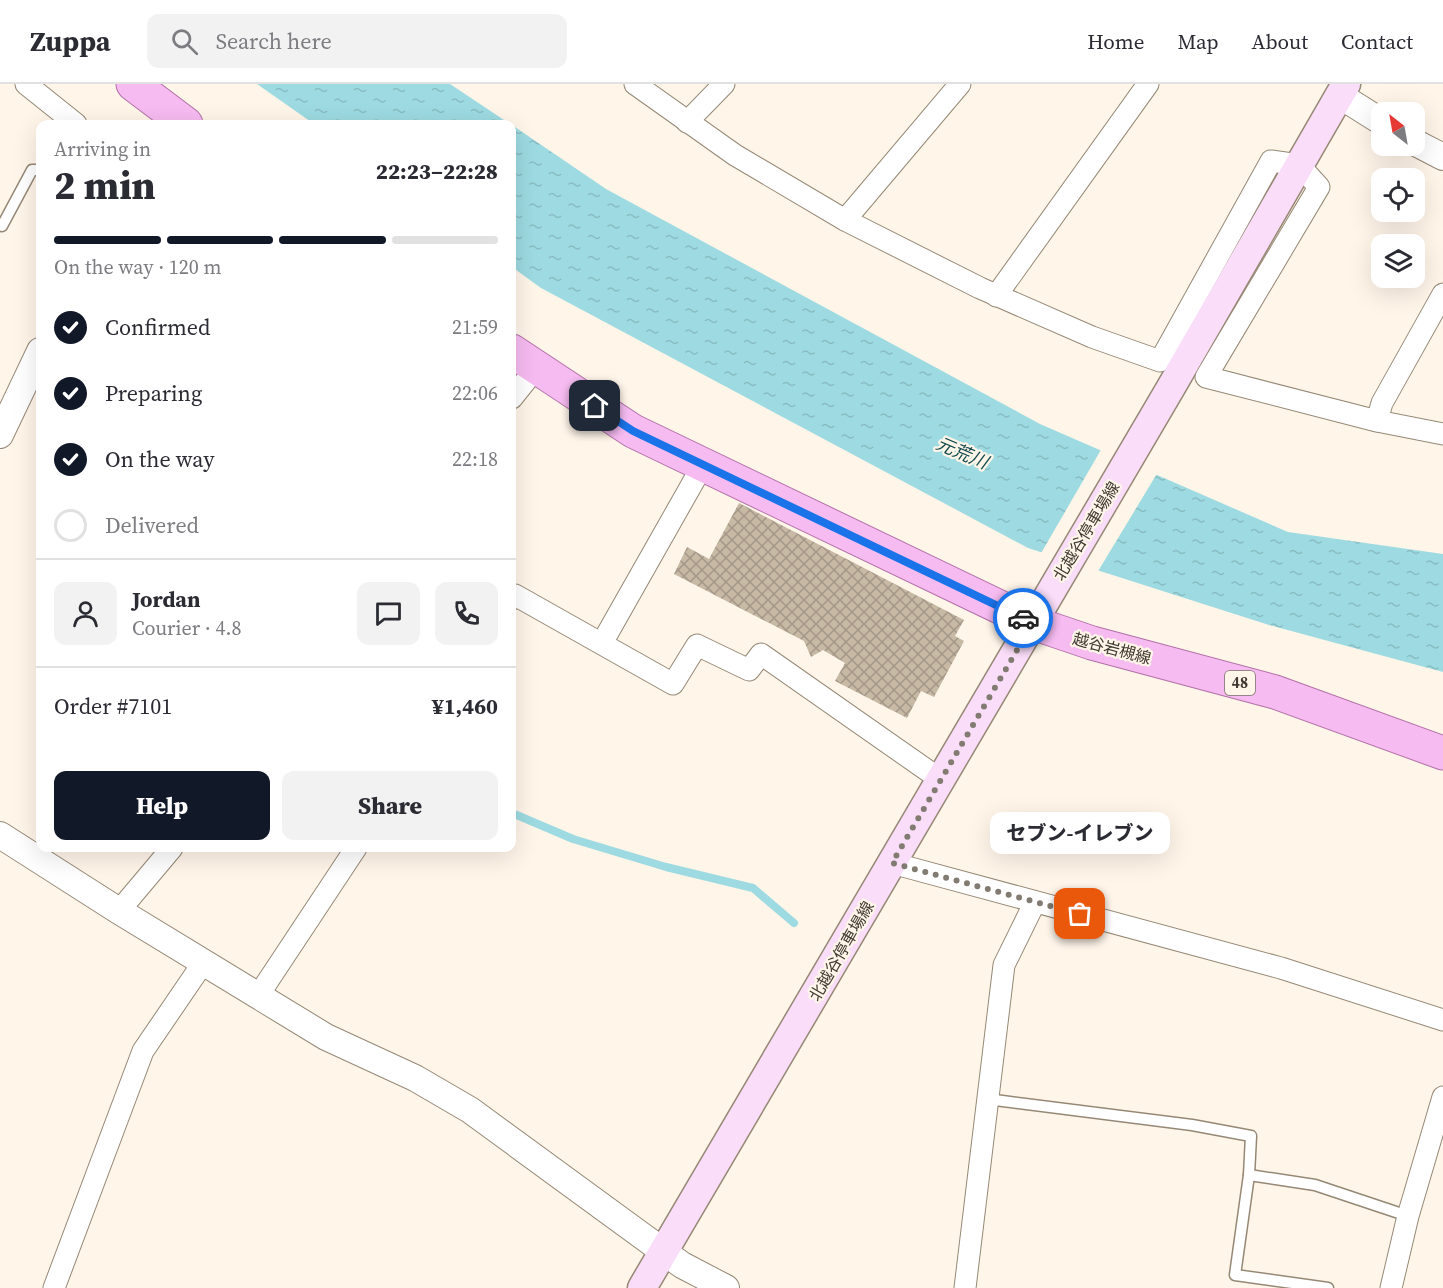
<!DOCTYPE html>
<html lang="en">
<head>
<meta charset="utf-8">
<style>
  body { margin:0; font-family:"Source Serif 4","Noto Sans JP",serif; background:#f2f2f3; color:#2b2b33; height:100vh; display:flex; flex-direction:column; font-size:22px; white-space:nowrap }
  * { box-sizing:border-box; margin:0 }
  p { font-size:20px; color:#7c7c81 }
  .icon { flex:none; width:33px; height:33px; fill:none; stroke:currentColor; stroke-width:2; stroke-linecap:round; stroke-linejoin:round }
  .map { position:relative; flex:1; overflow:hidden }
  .panel { position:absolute; left:36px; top:36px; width:480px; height:732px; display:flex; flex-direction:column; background:#fff; border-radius:12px; box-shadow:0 6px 24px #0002 }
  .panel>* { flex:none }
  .needle { width:39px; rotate:329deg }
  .controls { position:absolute; left:1371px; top:18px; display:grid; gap:12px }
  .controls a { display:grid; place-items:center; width:54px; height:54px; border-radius:12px; background:#fff; box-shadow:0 6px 24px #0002; font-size:30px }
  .pin { position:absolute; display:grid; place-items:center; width:51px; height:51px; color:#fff; margin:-26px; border-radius:12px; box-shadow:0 3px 9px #0006 }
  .courier { position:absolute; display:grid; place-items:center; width:60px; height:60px; margin:-30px; border:4px solid #1a73e8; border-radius:50%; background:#fff; color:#222; box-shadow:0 2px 8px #0007 }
  .bubble { position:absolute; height:42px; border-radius:12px; background:#fff; box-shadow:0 6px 24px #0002; font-size:20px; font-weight:800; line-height:42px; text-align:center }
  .summary em { font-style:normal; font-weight:800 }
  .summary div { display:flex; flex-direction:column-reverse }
  .summary { display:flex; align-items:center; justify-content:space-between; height:102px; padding:0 18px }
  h1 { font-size:39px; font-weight:800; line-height:45px }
  .bar { display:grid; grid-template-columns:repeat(4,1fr); gap:9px 6px; align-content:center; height:72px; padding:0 18px }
  .bar i { height:8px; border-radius:4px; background:#e1e1e2 }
  .bar .on { background:#111827 }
  .bar p { grid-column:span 4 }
  .line { display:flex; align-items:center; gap:15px; padding:0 18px; border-top:2px solid #e1e1e2 }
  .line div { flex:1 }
  .round { display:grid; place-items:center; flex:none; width:63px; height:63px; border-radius:12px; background:#f2f2f3 }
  ol { padding:0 18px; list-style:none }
  li { display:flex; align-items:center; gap:18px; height:66px }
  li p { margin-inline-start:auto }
  li .icon { padding:6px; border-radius:50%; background:#111827; color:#fff; stroke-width:4 }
  li:last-child { color:#7c7c81 }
  li i { width:33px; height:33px; border:3px solid #e1e1e2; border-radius:50% }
  .cta { display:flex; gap:12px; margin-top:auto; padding:12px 18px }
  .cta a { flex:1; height:69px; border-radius:12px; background:#111827; color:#fff; font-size:24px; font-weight:800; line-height:69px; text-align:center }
  .cta a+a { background:#f2f2f3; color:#2b2b33 }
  header { display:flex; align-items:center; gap:36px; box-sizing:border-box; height:84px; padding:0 30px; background:#fff; border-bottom:2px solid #e1e1e2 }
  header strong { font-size:28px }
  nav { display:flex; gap:33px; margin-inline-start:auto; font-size:21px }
  .search { width:420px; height:54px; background:#f2f2f3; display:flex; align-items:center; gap:15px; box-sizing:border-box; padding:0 21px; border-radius:12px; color:#7c7c81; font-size:22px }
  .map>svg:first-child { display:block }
  .water { fill:url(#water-ripples) }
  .pier { fill:#fff5e9 }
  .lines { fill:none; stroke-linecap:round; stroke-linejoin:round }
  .stream { stroke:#9ddae1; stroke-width:8 }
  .building { fill:url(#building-cross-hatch) }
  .service-casing { stroke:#968875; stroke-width:13 }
  .minor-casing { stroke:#968875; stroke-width:23 }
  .tertiary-casing { stroke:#968875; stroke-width:28 }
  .secondary-casing { stroke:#968875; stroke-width:31 }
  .primary-casing { stroke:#b270a8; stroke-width:35 }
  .service { stroke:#fff; stroke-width:10 }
  .minor { stroke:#fff; stroke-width:21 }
  .tertiary { stroke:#fff; stroke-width:26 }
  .secondary { stroke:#faddf8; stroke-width:28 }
  .primary { stroke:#f6bbf1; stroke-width:33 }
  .done { stroke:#827b71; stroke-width:6; stroke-dasharray:0 10.8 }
  .route { stroke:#1a73e8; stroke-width:8 }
  .labels { text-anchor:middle; stroke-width:4.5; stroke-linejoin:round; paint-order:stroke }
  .shield { fill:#fff5e9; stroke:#797168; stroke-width:1.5 }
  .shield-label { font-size:15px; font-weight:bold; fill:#3f3931 }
  .street-label { font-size:16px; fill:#3f3931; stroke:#fff5e9 }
  .water-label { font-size:18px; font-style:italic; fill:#134a4f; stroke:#fff5e9 }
</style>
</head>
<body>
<header>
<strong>Zuppa</strong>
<div class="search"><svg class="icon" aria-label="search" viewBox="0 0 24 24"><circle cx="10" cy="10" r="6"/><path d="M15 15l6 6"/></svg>Search here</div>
<nav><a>Home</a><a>Map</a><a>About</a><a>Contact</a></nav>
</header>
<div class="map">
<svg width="1443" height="1204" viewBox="0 0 1443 1204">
  <defs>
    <pattern id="water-ripples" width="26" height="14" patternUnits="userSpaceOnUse" patternTransform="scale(1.5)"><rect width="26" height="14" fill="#9ddae1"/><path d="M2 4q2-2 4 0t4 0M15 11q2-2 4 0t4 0" fill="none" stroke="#88bcc2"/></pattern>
    <pattern id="building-cross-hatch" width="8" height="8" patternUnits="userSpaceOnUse" patternTransform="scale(1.5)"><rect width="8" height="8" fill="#c8b9a5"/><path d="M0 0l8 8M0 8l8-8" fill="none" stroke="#a49787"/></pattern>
  </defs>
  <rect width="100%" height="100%" fill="#fff5e9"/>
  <!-- water -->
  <g class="water">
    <path d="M257,0H450L510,40H314Z"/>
    <path d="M512,41L606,105L1040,340L1288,448L1443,470V588L1269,541L1028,464L541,204L512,183Z"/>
  </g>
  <!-- pier -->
  <path class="pier" d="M1102,364L1158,388L1097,489L1040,471Z"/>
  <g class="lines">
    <!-- stream -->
    <path class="stream" d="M512,729L573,755L666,783L753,804L794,839"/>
  </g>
  <!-- building -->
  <path class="building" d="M739,419L964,536L955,552L964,557L934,613L921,607L907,634L835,597L845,579L823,566L811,573L804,557L674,490L687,463L709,475Z"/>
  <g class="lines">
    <defs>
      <g id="service">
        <path d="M0,140L2,142L32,86H40"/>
        <path d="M987,1015L1192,1041L1251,1052L1249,1091L1235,1191L1328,1204"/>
        <path d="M1249,1091L1315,1101L1408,1132"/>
      </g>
      <g id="minor">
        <path d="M26,0L76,40"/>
        <path d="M635,0L735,71L845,136L980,204L1092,253L1160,277L1271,77L1299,81L1319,103L1206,293L1377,337L1443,350"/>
        <path d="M687,38L724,0"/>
        <path d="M845,136L960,0"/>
        <path d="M996,212L1148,0"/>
        <path d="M512,314L536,284"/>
        <path d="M1377,337L1382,319L1443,210"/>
        <path d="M512,515L515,511L673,600L697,561L749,586L761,570L941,696"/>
        <path d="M602,559L704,379"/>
        <path d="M892,779L1281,884L1443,936"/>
        <path d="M119,827L172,764"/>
        <path d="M258,912L356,764"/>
        <path d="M54,1204L143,967L203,879"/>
        <path d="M965,1204L1004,881L1035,818"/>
        <path d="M1391,1204L1408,1132L1443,1013"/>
      </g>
      <g id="tertiary">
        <path d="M1339,11L1382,38"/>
        <path d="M1414,58L1443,73"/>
        <path d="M0,351L40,267"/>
        <path d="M0,751L119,827L326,953L415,994L470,1026L682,1181L726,1204"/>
      </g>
      <path id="secondary" d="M642,1204L1170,305L1346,0"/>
      <g id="primary">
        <path d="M133,0L186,40"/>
        <path d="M512,267L633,347L1033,539L1092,559L1275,608L1443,669"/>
      </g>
    </defs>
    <!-- service casing -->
    <use href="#service" class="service-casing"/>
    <!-- minor casing -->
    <use href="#minor" class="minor-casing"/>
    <!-- tertiary casing -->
    <use href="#tertiary" class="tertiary-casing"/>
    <!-- secondary casing -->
    <use href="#secondary" class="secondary-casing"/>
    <!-- primary casing -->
    <use href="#primary" class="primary-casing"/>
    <!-- service -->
    <use href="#service" class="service"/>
    <!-- minor -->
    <use href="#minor" class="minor"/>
    <!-- tertiary -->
    <use href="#tertiary" class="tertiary"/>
    <!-- secondary -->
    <use href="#secondary" class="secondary"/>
    <!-- primary -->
    <use href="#primary" class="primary"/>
  </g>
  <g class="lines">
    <!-- done -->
    <path class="done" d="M1023,534L1033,539L892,779L1080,830"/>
    <!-- route -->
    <path class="route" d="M595,322L633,347L1023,534"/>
  </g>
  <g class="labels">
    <!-- shield labels -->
    <rect class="shield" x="1225" y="587" width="30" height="24" rx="4.5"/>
    <g class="shield-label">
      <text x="1240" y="604">48</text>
    </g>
    <!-- street labels -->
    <g class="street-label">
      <text transform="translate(1086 447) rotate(-59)" y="6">北越谷停車場線</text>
      <text transform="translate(1112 564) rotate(15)" y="6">越谷岩槻線</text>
      <text transform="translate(841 867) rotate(-60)" y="6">北越谷停車場線</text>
    </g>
    <!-- water labels -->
    <g class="water-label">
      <text transform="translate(962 369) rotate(23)" y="6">元荒川</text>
    </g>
  </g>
</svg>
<div class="controls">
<a><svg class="needle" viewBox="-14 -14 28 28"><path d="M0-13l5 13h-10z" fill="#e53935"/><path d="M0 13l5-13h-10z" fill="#7c7c81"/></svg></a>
<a><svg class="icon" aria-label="locate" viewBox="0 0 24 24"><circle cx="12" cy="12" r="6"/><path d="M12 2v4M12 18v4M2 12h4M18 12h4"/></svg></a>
<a><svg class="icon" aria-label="layers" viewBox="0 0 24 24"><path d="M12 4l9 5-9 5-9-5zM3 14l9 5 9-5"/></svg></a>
</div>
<div class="pin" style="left:1080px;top:830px;background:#ea580c"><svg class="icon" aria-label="bag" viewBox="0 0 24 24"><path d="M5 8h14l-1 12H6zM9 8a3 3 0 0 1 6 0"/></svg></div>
<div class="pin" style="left:595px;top:322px;background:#1f2937"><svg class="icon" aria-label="home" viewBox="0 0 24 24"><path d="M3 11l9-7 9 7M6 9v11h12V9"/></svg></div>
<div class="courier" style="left:1023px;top:534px"><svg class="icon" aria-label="car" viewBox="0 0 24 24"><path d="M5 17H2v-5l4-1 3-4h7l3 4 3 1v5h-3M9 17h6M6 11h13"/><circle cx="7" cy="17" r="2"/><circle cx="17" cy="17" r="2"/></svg></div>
<div class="bubble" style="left:990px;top:728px;width:180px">セブン-イレブン</div>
<section class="panel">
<div class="summary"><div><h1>2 min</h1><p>Arriving in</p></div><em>22:23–22:28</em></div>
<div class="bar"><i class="on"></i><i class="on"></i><i class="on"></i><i></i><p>On the way · 120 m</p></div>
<ol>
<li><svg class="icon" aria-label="check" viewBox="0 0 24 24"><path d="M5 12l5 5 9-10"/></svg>Confirmed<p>21:59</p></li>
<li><svg class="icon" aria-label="check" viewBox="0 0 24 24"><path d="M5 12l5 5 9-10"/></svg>Preparing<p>22:06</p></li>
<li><svg class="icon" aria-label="check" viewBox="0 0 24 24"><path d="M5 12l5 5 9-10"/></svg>On the way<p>22:18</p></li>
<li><i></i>Delivered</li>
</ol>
<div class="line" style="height:108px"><a class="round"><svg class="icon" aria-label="person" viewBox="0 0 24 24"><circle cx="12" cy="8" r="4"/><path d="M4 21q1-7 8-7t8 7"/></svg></a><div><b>Jordan</b><p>Courier · 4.8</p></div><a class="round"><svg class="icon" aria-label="chat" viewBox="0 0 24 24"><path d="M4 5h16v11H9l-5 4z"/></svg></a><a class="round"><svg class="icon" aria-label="phone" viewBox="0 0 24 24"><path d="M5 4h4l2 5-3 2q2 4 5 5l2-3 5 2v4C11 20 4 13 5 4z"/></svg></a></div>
<div class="line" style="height:78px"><div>Order #7101</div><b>¥1,460</b></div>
<div class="cta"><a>Help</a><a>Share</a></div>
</section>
</div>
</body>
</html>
